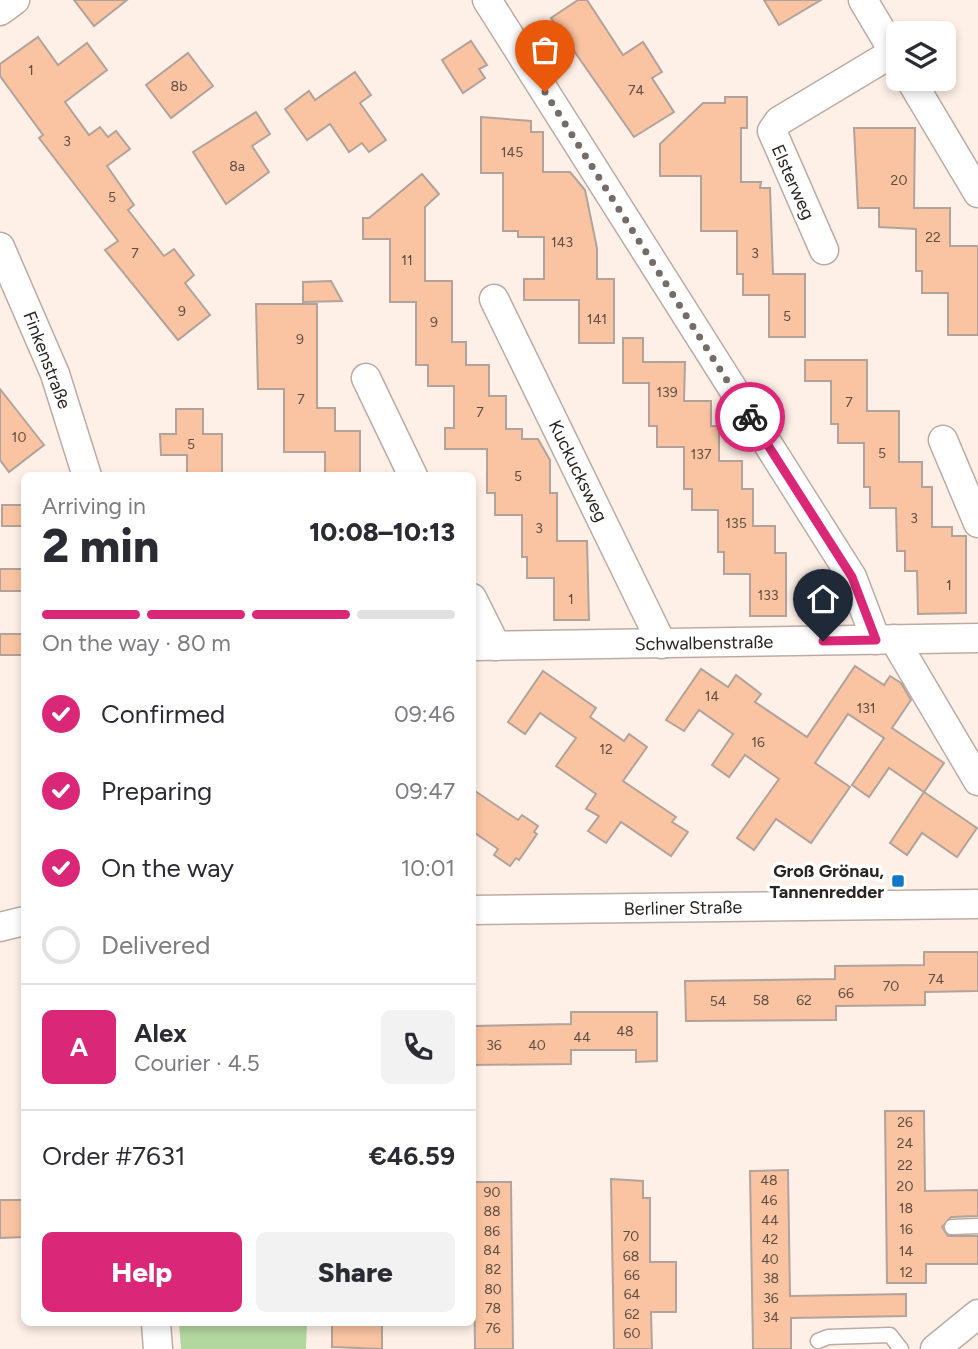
<!DOCTYPE html>
<html lang="en">
<head>
<meta charset="utf-8">
<style>
  body { margin:0; font-family:Figtree,sans-serif; background:#f2f2f3; color:#2b2b33; height:100vh; display:flex; flex-direction:column; font-size:26px; white-space:nowrap }
  * { box-sizing:border-box; margin:0 }
  p { font-size:23px; color:#7c7c81 }
  .icon { flex:none; width:38px; height:38px; fill:none; stroke:currentColor; stroke-width:2; stroke-linecap:round; stroke-linejoin:round }
  .map { position:relative; flex:1; overflow:hidden }
  .sheet { position:absolute; left:21px; top:472px; width:455px; height:854px; display:flex; flex-direction:column; background:#fff; border-radius:10px; box-shadow:0 4px 10px #0003 }
  .sheet>* { flex:none }
  .tools { position:absolute; left:886px; top:21px; display:grid; gap:14px }
  .tools a { display:grid; place-items:center; width:70px; height:70px; border-radius:10px; background:#fff; box-shadow:0 4px 10px #0003; font-size:35px }
  .pin { position:absolute; display:grid; place-items:center; width:60px; height:60px; color:#fff; margin:-72px -30px; border-radius:50% 50% 50% 0; rotate:-45deg; box-shadow:0 0 7px #0007 }
  .pin .icon { rotate:45deg }
  .courier { position:absolute; display:grid; place-items:center; width:70px; height:70px; margin:-35px; border:5px solid #db2777; border-radius:50%; background:#fff; color:#222; box-shadow:0 2px 9px #0007 }
  .summary em { font-style:normal; font-weight:800 }
  .summary div { display:flex; flex-direction:column-reverse }
  .summary { display:flex; align-items:center; justify-content:space-between; height:119px; padding:0 21px }
  h1 { font-size:46px; font-weight:800; line-height:52px }
  .bar { display:grid; grid-template-columns:repeat(4,1fr); gap:10px 7px; align-content:center; height:84px; padding:0 21px }
  .bar i { height:9px; border-radius:5px; background:#e1e1e2 }
  .bar .active { background:#db2777 }
  .bar p { grid-column:span 4 }
  .line { display:flex; align-items:center; gap:18px; padding:0 21px; border-top:2px solid #e1e1e2 }
  .line div { flex:1 }
  .round { display:grid; place-items:center; flex:none; width:74px; height:74px; border-radius:10px; background:#f2f2f3 }
  ol { padding:0 21px; list-style:none }
  li { display:flex; align-items:center; gap:21px; height:77px }
  li p { margin-inline-start:auto }
  li .icon { padding:7px; border-radius:50%; background:#db2777; color:#fff; stroke-width:4 }
  li:last-child { color:#7c7c81 }
  li i { width:38px; height:38px; border:4px solid #e1e1e2; border-radius:50% }
  .button { display:flex; gap:14px; margin-top:auto; padding:14px 21px }
  .button a { flex:1; height:80px; border-radius:10px; background:#db2777; color:#fff; font-size:28px; font-weight:800; line-height:80px; text-align:center }
  .button a+a { background:#f2f2f3; color:#2b2b33 }
  .map>svg:first-child { display:block }
  .green { fill:#b4d7a0 }
  .building { fill:#fac4a2; stroke:#b1a39b; stroke-width:2 }
  .lines { fill:none; stroke-linecap:round; stroke-linejoin:round }
  .service-casing { stroke:#baaca4; stroke-width:17 }
  .minor-casing { stroke:#baaca4; stroke-width:31 }
  .service { stroke:#fff; stroke-width:14 }
  .minor { stroke:#fff; stroke-width:28 }
  .done { stroke:#746c66; stroke-width:7; stroke-dasharray:0 12.6 }
  .route { stroke:#db2777; stroke-width:9 }
  .poi-dot { fill:#1278c3; stroke:#fff; stroke-width:2.5 }
  .labels { text-anchor:middle; stroke-width:7; stroke-linejoin:round; paint-order:stroke }
  .number-label { font-size:14px; fill:#5e4d41 }
  .street-label { font-size:18px; fill:#2a2521; stroke:#fff }
  .poi-label { font-size:18px; font-weight:bold; fill:#2a2521; stroke:#fff; text-anchor:end }
</style>
</head>
<body>
<div class="map">
<svg width="978" height="1349" viewBox="0 0 978 1349">
  <rect width="100%" height="100%" fill="#fef0e7"/>
  <!-- green -->
  <path class="green" d="M179,1323H307L306,1349H181Z"/>
  <!-- building -->
  <g class="building">
    <path d="M74,0H127L94,26Z"/>
    <path d="M578,0H587L623,55L643,42L662,72L652,78L674,112L634,137L551,18Z"/>
    <path d="M764,0H821L779,25Z"/>
    <path d="M38,37L58,65L87,43L107,70L65,102L89,135L100,127L108,137L116,131L130,149L107,166L134,205L128,210L164,256L174,249L194,275L185,283L210,315L178,340L105,250L118,241L39,138L43,135L0,76V64Z"/>
    <path d="M471,41L487,65L479,69L485,78L463,93L442,60Z"/>
    <path d="M188,53L213,86L171,118L146,85Z"/>
    <path d="M355,72L371,95L360,103L386,140L369,152L362,143L349,152L330,124L307,140L285,109L309,91L315,100Z"/>
    <path d="M725,97H747V128H741V182H761L760,188H770L773,274H805V337H769V295H743V274H737V231H701V176H660V144L703,103H725Z"/>
    <path d="M256,112L270,134L252,146L269,172L226,204L193,152Z"/>
    <path d="M481,117L531,121V132H543V172H570L585,190L597,248V279H614V343H579V300H524V279H544V237H518V231H503V173H481Z"/>
    <path d="M854,128H915L914,208H950V246H978V335H948V293H922V271H916V229L879,227V208H858Z"/>
    <path d="M422,174L439,194L425,207V281H452V342H466V365H489V396H506V429H522V439H538L550,460V493H557V541H587L589,620H554V578H527V557H522V515H495V493H487V449H445V428H454V386H428V365H416V302H390V239H363V218H369Z"/>
    <path d="M331,281L342,301L303,302V282Z"/>
    <path d="M256,304H317V408H335V431H360V476H325V452H284V389H258Z"/>
    <path d="M623,338H643V362H685L684,401H711V426H719V461H742V489H753V526H775V553H786V616H750V574H724V552H718V510H692V489H684V447H657V426H649V383H623Z"/>
    <path d="M805,360H867V411H899V462H922V487H932V527H952V536H966V613L918,614L917,571H905V551H897L896,508H870V487H864V443H838V424H831V381H805Z"/>
    <path d="M0,389L44,445L9,472L0,460Z"/>
    <path d="M176,409H203V434H222V476H187V455H161L160,434H176Z"/>
    <rect x="2" y="505" width="22" height="21"/>
    <rect x="0" y="569" width="24" height="22"/>
    <rect x="0" y="634" width="24" height="21"/>
    <path d="M855,666L884,685L890,676L901,683L911,700L892,728L944,763L924,792L889,768L869,797L852,785L884,738L848,714L815,763L850,787L811,843L776,819L754,850L737,838L779,779L745,755L729,777L712,765L733,734L699,710L684,731L666,720L701,669L728,687L736,675L761,694L755,702L807,737Z"/>
    <path d="M543,671L596,708L590,717L624,741L629,734L647,747L623,781L676,817L672,822L688,832L671,856L621,822L606,843L588,831L599,816L586,809L596,794L556,766L576,738L540,713L525,734L508,722Z"/>
    <path d="M472,789L518,820L522,815L538,826L534,832L537,834L519,860L516,858L510,866L494,855L498,849L472,831Z"/>
    <path d="M924,792L977,828L957,857L922,833L907,855L890,843Z"/>
    <path d="M924,952H978V991L925,992V1005L836,1006V1020L686,1021L685,981L835,979V966L924,965Z"/>
    <path d="M571,1012H657V1061L636,1062V1050H571V1064L472,1065V1026L571,1024Z"/>
    <path d="M885,1111H924L925,1191L978,1190V1216L951,1217L942,1227L948,1236H978V1264H926V1283H887Z"/>
    <path d="M788,1170L790,1296L906,1294V1316L791,1318V1349H753L750,1171Z"/>
    <path d="M611,1179L643,1181V1198H650V1262H676V1312H651L652,1349H614Z"/>
    <path d="M473,1182H511L513,1349H475Z"/>
    <path d="M0,1200H24V1237L0,1238Z"/>
    <path d="M332,1323H382V1349L332,1347Z"/>
  </g>
  <g class="lines">
    <defs>
      <g id="service">
        <path d="M952,1227L978,1226"/>
        <path d="M818,1341L828,1337L890,1335L901,1349"/>
      </g>
      <g id="minor">
        <path d="M487,0L852,577L876,640"/>
        <path d="M863,0L898,59"/>
        <path d="M0,11L15,0"/>
        <path d="M910,79L978,193"/>
        <path d="M0,247L55,374L87,476"/>
        <path d="M824,250L772,131L779,121L894,52"/>
        <path d="M494,299L662,644"/>
        <path d="M366,378L413,476"/>
        <path d="M943,440L978,523"/>
        <path d="M472,598L496,646"/>
        <path d="M894,639L978,781"/>
        <path d="M472,646L978,638"/>
        <path d="M472,910L978,904"/>
        <path d="M0,927L24,921"/>
        <path d="M156,1323L158,1349"/>
        <path d="M935,1349L978,1314"/>
      </g>
    </defs>
    <!-- service casing -->
    <use href="#service" class="service-casing"/>
    <!-- minor casing -->
    <use href="#minor" class="minor-casing"/>
    <!-- service -->
    <use href="#service" class="service"/>
    <!-- minor -->
    <use href="#minor" class="minor"/>
  </g>
  <g class="lines">
    <!-- done -->
    <path class="done" d="M545,92L750,417"/>
    <!-- route -->
    <path class="route" d="M750,417L852,577L876,640L823,641"/>
  </g>
  <!-- markers -->
  <rect class="poi-dot" x="891" y="874" width="14" height="14" rx="3.5"/>
  <g class="labels">
    <!-- number labels -->
    <g class="number-label">
      <text x="31" y="75">1</text>
      <text x="179" y="91">8b</text>
      <text x="636" y="95">74</text>
      <text x="67" y="146">3</text>
      <text x="512" y="157">145</text>
      <text x="237" y="171">8a</text>
      <text x="899" y="185">20</text>
      <text x="112" y="202">5</text>
      <text x="933" y="242">22</text>
      <text x="562" y="247">143</text>
      <text x="135" y="258">7</text>
      <text x="755" y="258">3</text>
      <text x="407" y="265">11</text>
      <text x="182" y="316">9</text>
      <text x="787" y="321">5</text>
      <text x="597" y="324">141</text>
      <text x="434" y="327">9</text>
      <text x="300" y="344">9</text>
      <text x="667" y="397">139</text>
      <text x="301" y="404">7</text>
      <text x="849" y="407">7</text>
      <text x="480" y="417">7</text>
      <text x="19" y="442">10</text>
      <text x="191" y="449">5</text>
      <text x="882" y="458">5</text>
      <text x="701" y="459">137</text>
      <text x="518" y="481">5</text>
      <text x="914" y="523">3</text>
      <text x="736" y="528">135</text>
      <text x="539" y="533">3</text>
      <text x="949" y="590">1</text>
      <text x="768" y="600">133</text>
      <text x="571" y="604">1</text>
      <text x="712" y="701">14</text>
      <text x="866" y="713">131</text>
      <text x="758" y="747">16</text>
      <text x="606" y="754">12</text>
      <text x="936" y="984">74</text>
      <text x="891" y="991">70</text>
      <text x="846" y="998">66</text>
      <text x="761" y="1005">58</text>
      <text x="804" y="1005">62</text>
      <text x="718" y="1006">54</text>
      <text x="625" y="1036">48</text>
      <text x="582" y="1042">44</text>
      <text x="494" y="1050">36</text>
      <text x="537" y="1050">40</text>
      <text x="905" y="1127">26</text>
      <text x="905" y="1148">24</text>
      <text x="905" y="1170">22</text>
      <text x="769" y="1185">48</text>
      <text x="905" y="1191">20</text>
      <text x="492" y="1197">90</text>
      <text x="769" y="1205">46</text>
      <text x="906" y="1213">18</text>
      <text x="492" y="1216">88</text>
      <text x="770" y="1225">44</text>
      <text x="906" y="1234">16</text>
      <text x="492" y="1236">86</text>
      <text x="631" y="1241">70</text>
      <text x="770" y="1244">42</text>
      <text x="492" y="1255">84</text>
      <text x="906" y="1256">14</text>
      <text x="631" y="1261">68</text>
      <text x="770" y="1264">40</text>
      <text x="493" y="1274">82</text>
      <text x="906" y="1277">12</text>
      <text x="632" y="1280">66</text>
      <text x="771" y="1283">38</text>
      <text x="493" y="1294">80</text>
      <text x="632" y="1299">64</text>
      <text x="771" y="1303">36</text>
      <text x="493" y="1313">78</text>
      <text x="632" y="1319">62</text>
      <text x="771" y="1322">34</text>
      <text x="493" y="1333">76</text>
      <text x="632" y="1338">60</text>
    </g>
    <!-- street labels -->
    <g class="street-label">
      <text transform="translate(793 182) rotate(66)" y="6">Elsterweg</text>
      <text transform="translate(47 360) rotate(69)" y="6">Finkenstraße</text>
      <text transform="translate(578 471) rotate(64)" y="6">Kuckucksweg</text>
      <text transform="translate(704 643) rotate(-1)" y="6">Schwalbenstraße</text>
      <text transform="translate(683 908) rotate(-1)" y="6">Berliner Straße</text>
    </g>
    <!-- poi labels -->
    <g class="poi-label">
      <text x="884" y="877">Groß Grönau,<tspan x="884" dy="21">Tannenredder</tspan></text>
    </g>
  </g>
</svg>
<div class="tools">
<a><svg class="icon" aria-label="layers" viewBox="0 0 24 24"><path d="M12 4l9 5-9 5-9-5zM3 14l9 5 9-5"/></svg></a>
</div>
<div class="pin" style="left:545px;top:92px;background:#ea580c"><svg class="icon" aria-label="bag" viewBox="0 0 24 24"><path d="M5 8h14l-1 12H6zM9 8a3 3 0 0 1 6 0"/></svg></div>
<div class="pin" style="left:823px;top:641px;background:#1f2937"><svg class="icon" aria-label="home" viewBox="0 0 24 24"><path d="M3 11l9-7 9 7M6 9v11h12V9"/></svg></div>
<div class="courier" style="left:750px;top:417px"><svg class="icon" aria-label="bike" viewBox="0 0 24 24"><circle cx="6" cy="16" r="4"/><circle cx="18" cy="16" r="4"/><path d="M6 16l4-8h5l3 8M10 8l3 8H6M13 5h3"/></svg></div>
<section class="sheet">
<div class="summary"><div><h1>2 min</h1><p>Arriving in</p></div><em>10:08–10:13</em></div>
<div class="bar"><i class="active"></i><i class="active"></i><i class="active"></i><i></i><p>On the way · 80 m</p></div>
<ol>
<li><svg class="icon" aria-label="check" viewBox="0 0 24 24"><path d="M5 12l5 5 9-10"/></svg>Confirmed<p>09:46</p></li>
<li><svg class="icon" aria-label="check" viewBox="0 0 24 24"><path d="M5 12l5 5 9-10"/></svg>Preparing<p>09:47</p></li>
<li><svg class="icon" aria-label="check" viewBox="0 0 24 24"><path d="M5 12l5 5 9-10"/></svg>On the way<p>10:01</p></li>
<li><i></i>Delivered</li>
</ol>
<div class="line" style="height:126px"><b class="round" style="background:#db2777;color:#fff">A</b><div><b>Alex</b><p>Courier · 4.5</p></div><a class="round"><svg class="icon" aria-label="phone" viewBox="0 0 24 24"><path d="M5 4h4l2 5-3 2q2 4 5 5l2-3 5 2v4C11 20 4 13 5 4z"/></svg></a></div>
<div class="line" style="height:91px"><div>Order #7631</div><b>€46.59</b></div>
<div class="button"><a>Help</a><a>Share</a></div>
</section>
</div>
</body>
</html>
